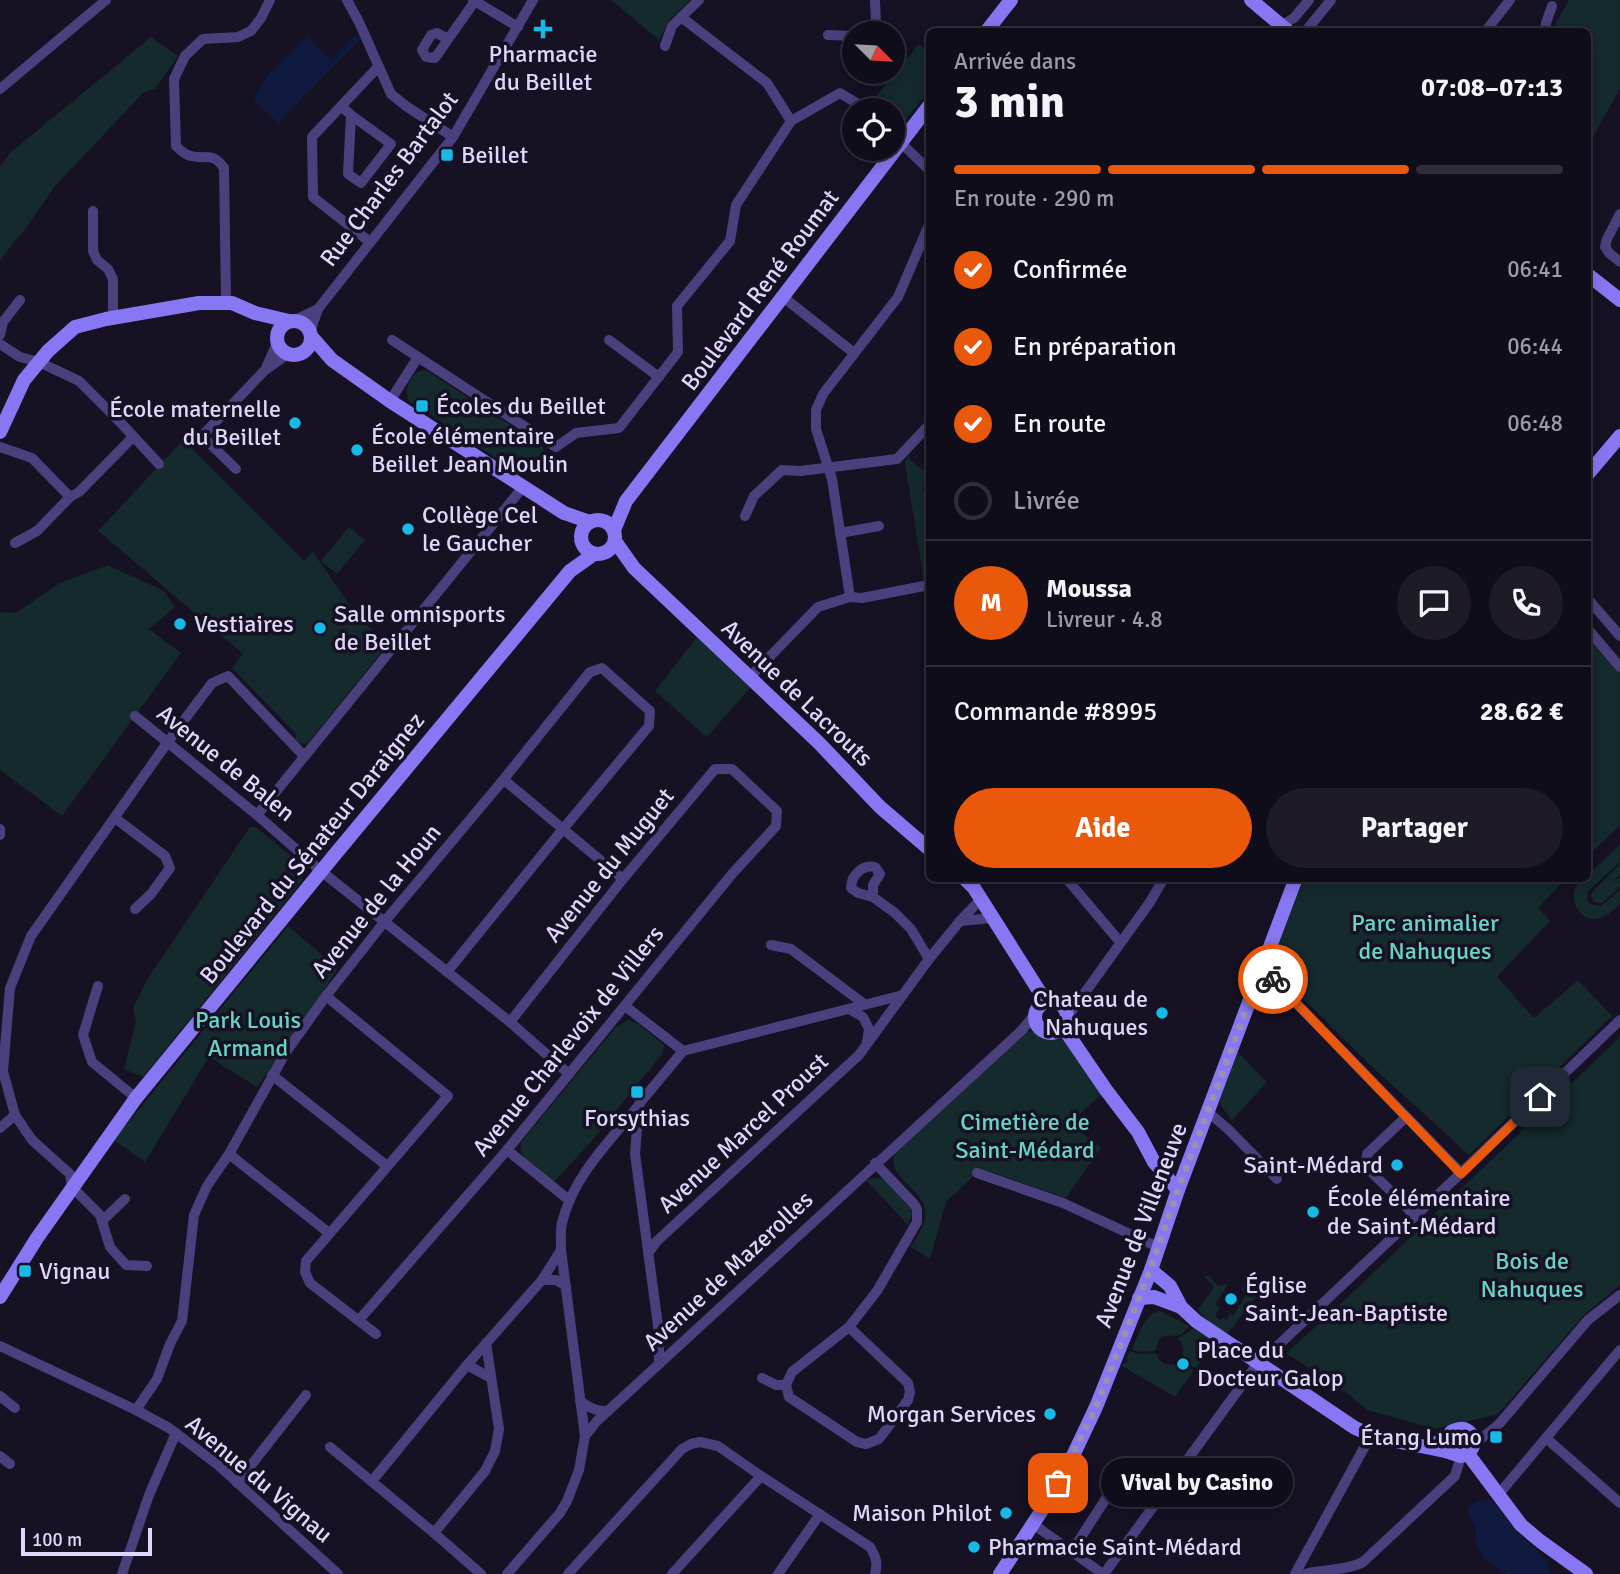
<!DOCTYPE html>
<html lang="fr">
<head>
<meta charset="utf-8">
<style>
  body { margin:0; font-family:Signika,sans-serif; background:#1e1b27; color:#f1f3f6; height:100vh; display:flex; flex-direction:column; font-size:26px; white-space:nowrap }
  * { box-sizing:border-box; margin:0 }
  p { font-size:23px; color:#9c9ca2 }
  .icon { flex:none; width:38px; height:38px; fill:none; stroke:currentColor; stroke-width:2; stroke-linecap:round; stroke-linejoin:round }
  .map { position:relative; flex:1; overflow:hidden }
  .drawer { position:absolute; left:926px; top:28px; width:665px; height:854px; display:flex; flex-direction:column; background:#100d1a; border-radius:10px; box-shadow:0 4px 18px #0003,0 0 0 2px #302d39 }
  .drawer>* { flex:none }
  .needle { width:46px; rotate:114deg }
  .controls { position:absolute; left:842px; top:21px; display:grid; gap:14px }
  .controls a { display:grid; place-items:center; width:63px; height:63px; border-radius:50%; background:#100d1a; box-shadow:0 4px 18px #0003,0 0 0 2px #302d39; font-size:35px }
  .scale { position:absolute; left:21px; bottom:18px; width:131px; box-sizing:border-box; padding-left:7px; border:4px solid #dfd6fb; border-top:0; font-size:19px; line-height:24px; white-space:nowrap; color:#dfd6fb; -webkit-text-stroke:5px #161123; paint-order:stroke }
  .pin { position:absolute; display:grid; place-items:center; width:60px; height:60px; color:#fff; margin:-30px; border-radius:14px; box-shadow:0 4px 10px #0006 }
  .courier { position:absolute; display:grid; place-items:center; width:70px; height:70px; margin:-35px; border:5px solid #ea580c; border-radius:50%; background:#fff; color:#222; box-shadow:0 2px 9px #0007 }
  .bubble { position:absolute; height:49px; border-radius:24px; background:#100d1a; box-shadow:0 4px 18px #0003,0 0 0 2px #302d39; font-size:23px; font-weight:700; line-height:49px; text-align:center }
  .summary em { font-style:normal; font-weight:700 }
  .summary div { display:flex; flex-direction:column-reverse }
  .summary { display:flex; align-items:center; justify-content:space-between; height:119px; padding:0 28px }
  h1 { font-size:46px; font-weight:700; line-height:52px }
  .bar { display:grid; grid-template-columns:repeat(4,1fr); gap:10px 7px; align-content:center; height:84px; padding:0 28px }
  .bar i { height:9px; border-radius:5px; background:#302d39 }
  .bar .on { background:#ea580c }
  .bar p { grid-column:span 4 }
  .line { display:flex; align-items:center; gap:18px; padding:0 28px; border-top:2px solid #302d39 }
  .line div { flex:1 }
  .round { display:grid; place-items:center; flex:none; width:74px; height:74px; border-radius:37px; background:#1e1b27 }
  ol { padding:0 28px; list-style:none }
  li { display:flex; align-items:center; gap:21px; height:77px }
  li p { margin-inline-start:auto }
  li .icon { padding:7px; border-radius:50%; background:#ea580c; color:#fff; stroke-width:4 }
  li:last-child { color:#9c9ca2 }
  li i { width:38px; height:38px; border:4px solid #302d39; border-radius:50% }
  .button { display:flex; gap:14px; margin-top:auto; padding:14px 28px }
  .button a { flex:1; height:80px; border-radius:42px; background:#ea580c; color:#fff; font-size:28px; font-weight:700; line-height:80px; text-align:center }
  .button a+a { background:#1e1b27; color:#f1f3f6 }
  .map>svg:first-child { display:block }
  .green { fill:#142a2c }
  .water { fill:#0f1a3e }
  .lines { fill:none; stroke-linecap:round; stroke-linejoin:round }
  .street { stroke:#4a407d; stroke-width:10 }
  .secondary { stroke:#8877f2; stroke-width:14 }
  .done { stroke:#9991af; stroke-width:7; stroke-dasharray:0 12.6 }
  .route { stroke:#ea580c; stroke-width:9 }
  .poi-dot { fill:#17b9e7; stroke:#161123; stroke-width:2.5 }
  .labels { text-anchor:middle; stroke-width:7; stroke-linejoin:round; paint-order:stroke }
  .poi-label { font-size:24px; fill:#dfd6fb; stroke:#161123; text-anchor:start }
  .street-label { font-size:24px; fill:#dfd6fb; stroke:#161123 }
  .park-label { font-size:24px; fill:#69d4c6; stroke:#161123 }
</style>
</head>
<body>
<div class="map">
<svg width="1620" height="1574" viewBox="0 0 1620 1574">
  <rect width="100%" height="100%" fill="#161123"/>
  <!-- green -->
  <g class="green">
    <path d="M611,0H691L669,20L659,40Z"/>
    <path d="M1569,0H1620V89L1587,147V32L1555,31L1556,22Z"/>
    <path d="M151,37L178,56L155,89L144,92L55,186L24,231L17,238L0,261V166L11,152Z"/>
    <path d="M919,44L929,51V90L898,130L893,123L892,110H879L870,104Z"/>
    <path d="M421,370L427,371L543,446L544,451C539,463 533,474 519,473L408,400C404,389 410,375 421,370Z"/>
    <path d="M183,440L304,561L313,552L359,618L384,639L377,647L382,651L308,743C302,745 299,743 294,739L297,735L232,668L243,654L98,531Z"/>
    <path d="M909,454L910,460L929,474V480L922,489L929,495V537L927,549L929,560V578L924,582L905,463Z"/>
    <path d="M349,527L365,540L337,574L321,561Z"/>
    <path d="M108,565L164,591L175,607L149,629L181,653L62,816L0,770V612L16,613L60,583Z"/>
    <path d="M1587,632L1620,672V825L1587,857Z"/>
    <path d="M697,637L751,687L707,737L655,691Z"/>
    <path d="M250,827H256L303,866L305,871L302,881L143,1077L124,1069L136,1022L133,1008L146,981Z"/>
    <path d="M1620,845V862L1588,891L1587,900L1590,904L1601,906L1620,890V904C1614,910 1605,918 1596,919C1580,921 1569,900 1576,887C1577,885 1582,880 1584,879L1587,878V875Z"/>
    <path d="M1620,864V875L1611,884L1620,877V887L1602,903L1594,902L1591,896L1593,891Z"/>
    <path d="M1304,879H1566L1538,908L1550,921L1497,977L1534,1018L1578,980L1612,1016L1469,1155L1369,1064L1270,965Z"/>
    <path d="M288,926L338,968L291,1041L257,1087L209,1057L145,1162L114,1140Z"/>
    <path d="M628,1020L637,1023L664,1045L663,1053L589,1144L553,1183L526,1161L520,1150L522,1141L616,1027Z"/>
    <path d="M1034,1031L1041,1036L1057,1040L1061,1036L1103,1093L1070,1123L1101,1148L1066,1198L992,1172L989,1177L977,1173L946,1202L930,1259L911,1247C917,1236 927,1224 925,1210C923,1189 885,1176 895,1153L1026,1032Z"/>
    <path d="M1620,1037V1285L1584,1315L1498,1414L1435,1429L1367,1410L1348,1394L1286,1353L1329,1315Z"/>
    <path d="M1238,1052L1267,1082L1232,1120L1221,1106L1220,1100Z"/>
    <path d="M874,1178H882L887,1181L911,1207L912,1215L908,1225L866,1180Z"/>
    <path d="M1208,1275L1218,1286L1228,1284L1215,1305L1220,1308L1215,1316L1221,1320L1223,1318L1227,1320L1230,1314L1233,1316L1246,1294L1241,1289L1245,1283L1259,1293L1227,1334L1211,1324L1198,1310L1214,1287L1205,1277Z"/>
    <path d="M1160,1311L1189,1326C1180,1339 1177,1335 1164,1336L1159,1339L1155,1351L1139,1352L1132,1349C1138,1336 1144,1314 1160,1311Z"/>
    <path d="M1194,1328L1209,1338C1211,1351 1204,1358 1196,1368L1190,1366L1180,1360C1185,1352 1185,1345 1177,1339Z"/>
    <path d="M1130,1351L1139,1354L1156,1353C1160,1364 1168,1368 1179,1362L1183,1366L1194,1370L1175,1397L1122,1366L1124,1362L1127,1363L1128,1361L1126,1359Z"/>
  </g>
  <!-- water -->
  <g class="water">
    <path d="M357,34L360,40L278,123L253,99L268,75L307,36L331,60Z"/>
    <path d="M1491,1499L1518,1533L1549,1562L1547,1566L1551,1574H1506L1484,1559L1475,1542L1476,1530L1467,1509L1475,1502Z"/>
  </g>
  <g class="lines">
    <!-- street -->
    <g class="street">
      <path d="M347,0L359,22L391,94L406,106L453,137"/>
      <path d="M473,0L518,27"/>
      <path d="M681,17L767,83L791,121"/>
      <path d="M1280,31L1282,25L1294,18L1309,0"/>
      <path d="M1305,32L1331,0"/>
      <path d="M1485,32L1510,0"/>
      <path d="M1545,32L1546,23L1552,6"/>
      <path d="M870,33L876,25L875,0"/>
      <path d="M828,35L854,36"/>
      <path d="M448,39L437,33L431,35L422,50L426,57L435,58L475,1"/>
      <path d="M665,46L672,26L699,0"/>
      <path d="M0,89L106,0"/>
      <path d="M341,106L351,115L348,174L361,183L391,144L351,115"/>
      <path d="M892,134L929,170"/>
      <path d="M93,211V251L97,260L108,269L113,279V317"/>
      <path d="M1620,214L1607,239L1605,247L1609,253L1620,262"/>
      <path d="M370,242L313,197L312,137L378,67"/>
      <path d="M783,297L854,353"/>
      <path d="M226,302L224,168C212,151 207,160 191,156C185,155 180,150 176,146L174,79L185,56L203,39L238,37L251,31L261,18L270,0"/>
      <path d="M295,320L318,309"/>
      <path d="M310,332L318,309L453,137L533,0"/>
      <path d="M0,335L3,322L20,300"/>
      <path d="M392,340L418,357"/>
      <path d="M609,340L659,377"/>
      <path d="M0,344L20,357L39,362L79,381L120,422L159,464"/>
      <path d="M266,368L277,343"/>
      <path d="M390,401L418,357L556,447L576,433L619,428L678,352L677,306L730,241L736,205L791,121L840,93L868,110"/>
      <path d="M0,447L32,458L70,497L37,531L15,543"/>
      <path d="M236,469L202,436L264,371L288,354"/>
      <path d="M70,497L79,492L133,437"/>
      <path d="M745,516L754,496L782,470L800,471L897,459L929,425"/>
      <path d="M840,533L879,526"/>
      <path d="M929,542V546"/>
      <path d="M850,597L832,479L816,429V410L823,394L898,297L929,225"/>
      <path d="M1587,598L1620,636"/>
      <path d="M1587,628L1620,667"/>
      <path d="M750,677L818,607L850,597L862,598L929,585"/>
      <path d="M135,716L257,815L321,871L510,1022L569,1074"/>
      <path d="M504,780L623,879"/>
      <path d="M257,815L523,487"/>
      <path d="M115,818L165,856L170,868L151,894L135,909"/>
      <path d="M0,835V829"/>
      <path d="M1066,878L1120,942"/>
      <path d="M873,897V885L880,874L875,867C863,864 851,875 851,888L858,893L873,897L895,913L911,929L929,959"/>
      <path d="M960,921L993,918"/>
      <path d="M771,945L791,949L864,1004"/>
      <path d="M1262,968L1461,1173"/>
      <path d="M98,986L83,1035L92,1062L136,1098"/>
      <path d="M326,996L448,1096L306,1261L305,1272L310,1283L376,1334"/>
      <path d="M1058,1003L1080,998"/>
      <path d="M625,1006L683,1051"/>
      <path d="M849,1009L863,1017L869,1029L867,1042"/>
      <path d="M1066,1019L1150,902L1164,878"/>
      <path d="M272,1075L387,1166"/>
      <path d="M1208,1112L1230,1131L1277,1179"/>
      <path d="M1406,1117L1367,1154L1366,1167L1405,1205L1414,1216"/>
      <path d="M0,1128L15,1115"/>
      <path d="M507,1150L569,1200"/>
      <path d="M229,1154L329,1233"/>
      <path d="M977,1173L1063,1203L1158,1247"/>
      <path d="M102,1221L125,1199"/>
      <path d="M649,1252L657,1241L859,1055L929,959L960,921L981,899"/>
      <path d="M147,1266L126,1265L110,1247L100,1215L72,1187L70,1174L32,1140L15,1115L3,1071L10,988L31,936L167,743L212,683L228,676L304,756"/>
      <path d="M542,1280H556L566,1286"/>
      <path d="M359,1320L507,1150L732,874L776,826L777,811L732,769H715L623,879L510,1022"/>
      <path d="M849,1327L908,1383L910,1392L908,1400L879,1439L866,1444L857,1442L789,1397L786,1385L792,1372L849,1327L877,1291L917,1222V1209L914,1204L875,1163"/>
      <path d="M0,1346L136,1410L169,1428L218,1465L338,1574"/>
      <path d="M659,1364V1333L635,1154L639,1104L683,1051L903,995"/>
      <path d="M467,1365L491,1378"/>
      <path d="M1261,1365L1271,1352L1461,1173L1620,1020"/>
      <path d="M762,1378L776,1385H786"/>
      <path d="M0,1396L15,1408"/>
      <path d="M580,1401C589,1408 597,1412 608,1411"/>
      <path d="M136,1410L157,1379L170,1344L182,1321L194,1215L207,1186L229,1154L286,1052L326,996L385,921L499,785L590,672L602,668L650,711L649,726L563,829L447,972"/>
      <path d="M585,1436L561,1250C561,1241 560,1231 562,1223C573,1176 610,1141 639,1105"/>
      <path d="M1546,1438L1620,1503"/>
      <path d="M1474,1445L1500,1423L1588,1320L1620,1295"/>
      <path d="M330,1447L434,1533L481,1574"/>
      <path d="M0,1456L10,1464"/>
      <path d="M372,1481L467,1365L542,1280L561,1250"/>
      <path d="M237,1483L306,1395"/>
      <path d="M1498,1495L1620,1350"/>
      <path d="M1033,1524L1103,1574"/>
      <path d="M434,1533L485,1471L495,1451L499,1429L486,1343"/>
      <path d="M1072,1551L1118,1480"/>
      <path d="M122,1574L149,1495L176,1433"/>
      <path d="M507,1574L560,1513L567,1501L579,1470L585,1436L597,1421L1022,1030L1035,1014"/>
      <path d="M568,1574L682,1449L691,1444L700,1442L718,1446L761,1476L870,1547C876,1557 878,1563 875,1574"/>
      <path d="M672,1574L761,1476"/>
      <path d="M778,1574L820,1514"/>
      <path d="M1104,1574L1258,1363"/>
      <path d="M1295,1574L1371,1435"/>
      <path d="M1305,1574C1324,1569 1346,1571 1363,1562L1455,1476L1461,1456"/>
    </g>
    <!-- secondary -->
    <g class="secondary">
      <path d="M1251,0L1289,32"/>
      <path d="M986,32L1011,0"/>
      <path d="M1587,274L1620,300"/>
      <circle cx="294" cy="338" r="17"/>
      <path d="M311,336L332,360L390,401L564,513L590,522"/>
      <path d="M0,432L24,380L48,351L75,327L106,319L199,303H232L255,313L289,321"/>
      <path d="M1587,475L1620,436"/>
      <circle cx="598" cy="537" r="17"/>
      <path d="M614,530L626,501L929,106"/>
      <path d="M615,541L634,568L819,743L880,807L929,849"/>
      <path d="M964,878L974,888L1046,1002"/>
      <circle cx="1051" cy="1017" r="16"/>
      <path d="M1063,1027L1106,1090L1138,1132L1154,1162L1178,1190"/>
      <path d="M1151,1270L1170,1286L1181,1307L1196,1321L1355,1428C1383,1441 1415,1444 1445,1451C1451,1452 1455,1455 1461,1456C1483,1450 1473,1423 1456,1430C1447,1433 1454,1432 1447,1437C1442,1442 1432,1444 1426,1447"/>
      <path d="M0,1297L37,1238L136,1098L332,858L570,571L594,554"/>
      <path d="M1139,1298L1154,1297L1181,1307"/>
      <path d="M1468,1454L1521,1525L1540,1541L1586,1574"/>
      <path d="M1000,1574L1050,1498L1070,1462L1096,1407L1151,1270L1178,1190L1296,878"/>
    </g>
  </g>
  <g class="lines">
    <!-- done -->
    <path class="done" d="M1058,1483L1096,1407L1150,1270L1178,1190L1262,968L1273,979"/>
    <!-- route -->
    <path class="route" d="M1273,979L1461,1174L1540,1097"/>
  </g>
  <!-- markers -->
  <g class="poi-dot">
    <path d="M539.5 18.5h7v7h7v7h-7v7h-7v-7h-7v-7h7z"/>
    <rect x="440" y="148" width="14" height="14" rx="3.5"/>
    <rect x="415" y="399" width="14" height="14" rx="3.5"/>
    <circle cx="295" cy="423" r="7"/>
    <circle cx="357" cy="450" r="7"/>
    <circle cx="408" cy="529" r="7"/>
    <circle cx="180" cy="624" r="7"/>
    <circle cx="320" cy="628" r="7"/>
    <circle cx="1162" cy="1013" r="7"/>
    <rect x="630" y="1085" width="14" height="14" rx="3.5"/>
    <circle cx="1397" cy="1165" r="7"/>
    <circle cx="1313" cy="1212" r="7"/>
    <rect x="18" y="1264" width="14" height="14" rx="3.5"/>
    <circle cx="1231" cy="1299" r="7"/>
    <circle cx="1183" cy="1364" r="7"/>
    <circle cx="1050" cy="1414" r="7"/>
    <rect x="1489" y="1430" width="14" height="14" rx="3.5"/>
    <circle cx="1006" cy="1513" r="7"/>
    <circle cx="974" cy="1547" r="7"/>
  </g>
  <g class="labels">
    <!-- poi labels -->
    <g class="poi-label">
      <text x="543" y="62" text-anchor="middle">Pharmacie<tspan x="543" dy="28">du Beillet</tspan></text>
      <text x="461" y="163">Beillet</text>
      <text x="436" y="414">Écoles du Beillet</text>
      <text x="281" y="417" text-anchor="end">École maternelle<tspan x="281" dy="28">du Beillet</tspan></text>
      <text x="371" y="444">École élémentaire<tspan x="371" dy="28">Beillet Jean Moulin</tspan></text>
      <text x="422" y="523">Collège Cel<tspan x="422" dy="28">le Gaucher</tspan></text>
      <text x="334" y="622">Salle omnisports<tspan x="334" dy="28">de Beillet</tspan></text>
      <text x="194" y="632">Vestiaires</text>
      <text x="1148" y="1007" text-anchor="end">Chateau de<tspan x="1148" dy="28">Nahuques</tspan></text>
      <text x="637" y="1126" text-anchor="middle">Forsythias</text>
      <text x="1383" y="1173" text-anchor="end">Saint-Médard</text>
      <text x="1327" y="1206">École élémentaire<tspan x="1327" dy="28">de Saint-Médard</tspan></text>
      <text x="39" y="1279">Vignau</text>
      <text x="1245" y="1293">Église<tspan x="1245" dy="28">Saint-Jean-Baptiste</tspan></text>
      <text x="1197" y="1358">Place du<tspan x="1197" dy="28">Docteur Galop</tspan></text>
      <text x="1036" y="1422" text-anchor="end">Morgan Services</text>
      <text x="1482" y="1445" text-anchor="end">Étang Lumo</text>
      <text x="992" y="1521" text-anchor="end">Maison Philot</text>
      <text x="988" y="1555">Pharmacie Saint-Médard</text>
    </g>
    <!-- street labels -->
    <g class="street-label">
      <text transform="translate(389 179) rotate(-53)" y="8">Rue Charles Bartalot</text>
      <text transform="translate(760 290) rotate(-53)" y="8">Boulevard René Roumat</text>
      <text transform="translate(797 693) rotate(44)" y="8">Avenue de Lacrouts</text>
      <text transform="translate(226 763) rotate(39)" y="8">Avenue de Balen</text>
      <text transform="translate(312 848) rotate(-51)" y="8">Boulevard du Sénateur Daraignez</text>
      <text transform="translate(609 865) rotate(-51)" y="8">Avenue du Muguet</text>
      <text transform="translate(376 901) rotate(-51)" y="8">Avenue de la Houn</text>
      <text transform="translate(568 1041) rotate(-51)" y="8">Avenue Charlevoix de Villers</text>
      <text transform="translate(743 1133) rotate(-43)" y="8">Avenue Marcel Proust</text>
      <text transform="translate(1141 1225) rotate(-69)" y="8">Avenue de Villeneuve</text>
      <text transform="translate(728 1271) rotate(-43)" y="8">Avenue de Mazerolles</text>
      <text transform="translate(259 1479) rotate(40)" y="8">Avenue du Vignau</text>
    </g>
    <!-- park labels -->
    <g class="park-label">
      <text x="1425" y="931">Parc animalier<tspan x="1425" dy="28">de Nahuques</tspan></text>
      <text x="248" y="1028">Park Louis<tspan x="248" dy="28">Armand</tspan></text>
      <text x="1025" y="1130">Cimetière de<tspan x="1025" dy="28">Saint-Médard</tspan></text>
      <text x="1532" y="1269">Bois de<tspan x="1532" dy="28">Nahuques</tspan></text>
    </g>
  </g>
</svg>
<div class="controls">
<a><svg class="needle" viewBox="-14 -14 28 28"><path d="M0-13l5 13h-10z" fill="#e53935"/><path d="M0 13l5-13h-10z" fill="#9c9ca2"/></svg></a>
<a><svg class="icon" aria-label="locate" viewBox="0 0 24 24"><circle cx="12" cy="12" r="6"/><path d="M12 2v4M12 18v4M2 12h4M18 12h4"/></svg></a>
</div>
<div class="scale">100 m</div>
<div class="pin" style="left:1058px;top:1483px;background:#ea580c"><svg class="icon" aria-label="bag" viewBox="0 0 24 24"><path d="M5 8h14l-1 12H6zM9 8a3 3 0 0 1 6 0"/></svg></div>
<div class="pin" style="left:1540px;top:1097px;background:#1f2937"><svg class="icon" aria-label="home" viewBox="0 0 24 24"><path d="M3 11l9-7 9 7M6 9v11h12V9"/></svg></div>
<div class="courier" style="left:1273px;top:979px"><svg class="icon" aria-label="bike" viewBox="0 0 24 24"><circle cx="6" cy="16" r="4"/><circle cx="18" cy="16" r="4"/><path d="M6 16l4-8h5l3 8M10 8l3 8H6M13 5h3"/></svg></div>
<div class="bubble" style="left:1101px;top:1458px;width:192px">Vival by Casino</div>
<section class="drawer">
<div class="summary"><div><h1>3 min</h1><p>Arrivée dans</p></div><em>07:08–07:13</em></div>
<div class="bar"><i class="on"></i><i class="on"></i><i class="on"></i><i></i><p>En route · 290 m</p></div>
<ol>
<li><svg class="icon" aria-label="check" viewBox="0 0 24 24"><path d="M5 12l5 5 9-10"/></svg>Confirmée<p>06:41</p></li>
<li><svg class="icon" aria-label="check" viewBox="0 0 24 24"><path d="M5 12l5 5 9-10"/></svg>En préparation<p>06:44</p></li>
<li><svg class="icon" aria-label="check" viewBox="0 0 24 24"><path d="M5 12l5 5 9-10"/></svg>En route<p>06:48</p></li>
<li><i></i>Livrée</li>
</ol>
<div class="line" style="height:126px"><b class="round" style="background:#ea580c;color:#fff">M</b><div><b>Moussa</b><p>Livreur · 4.8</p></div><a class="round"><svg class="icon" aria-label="chat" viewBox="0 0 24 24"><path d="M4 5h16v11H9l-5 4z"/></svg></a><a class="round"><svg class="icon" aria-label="phone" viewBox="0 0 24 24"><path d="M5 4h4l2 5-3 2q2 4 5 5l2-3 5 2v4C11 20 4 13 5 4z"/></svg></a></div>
<div class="line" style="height:91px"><div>Commande #8995</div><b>28.62 €</b></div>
<div class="button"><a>Aide</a><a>Partager</a></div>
</section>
</div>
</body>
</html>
